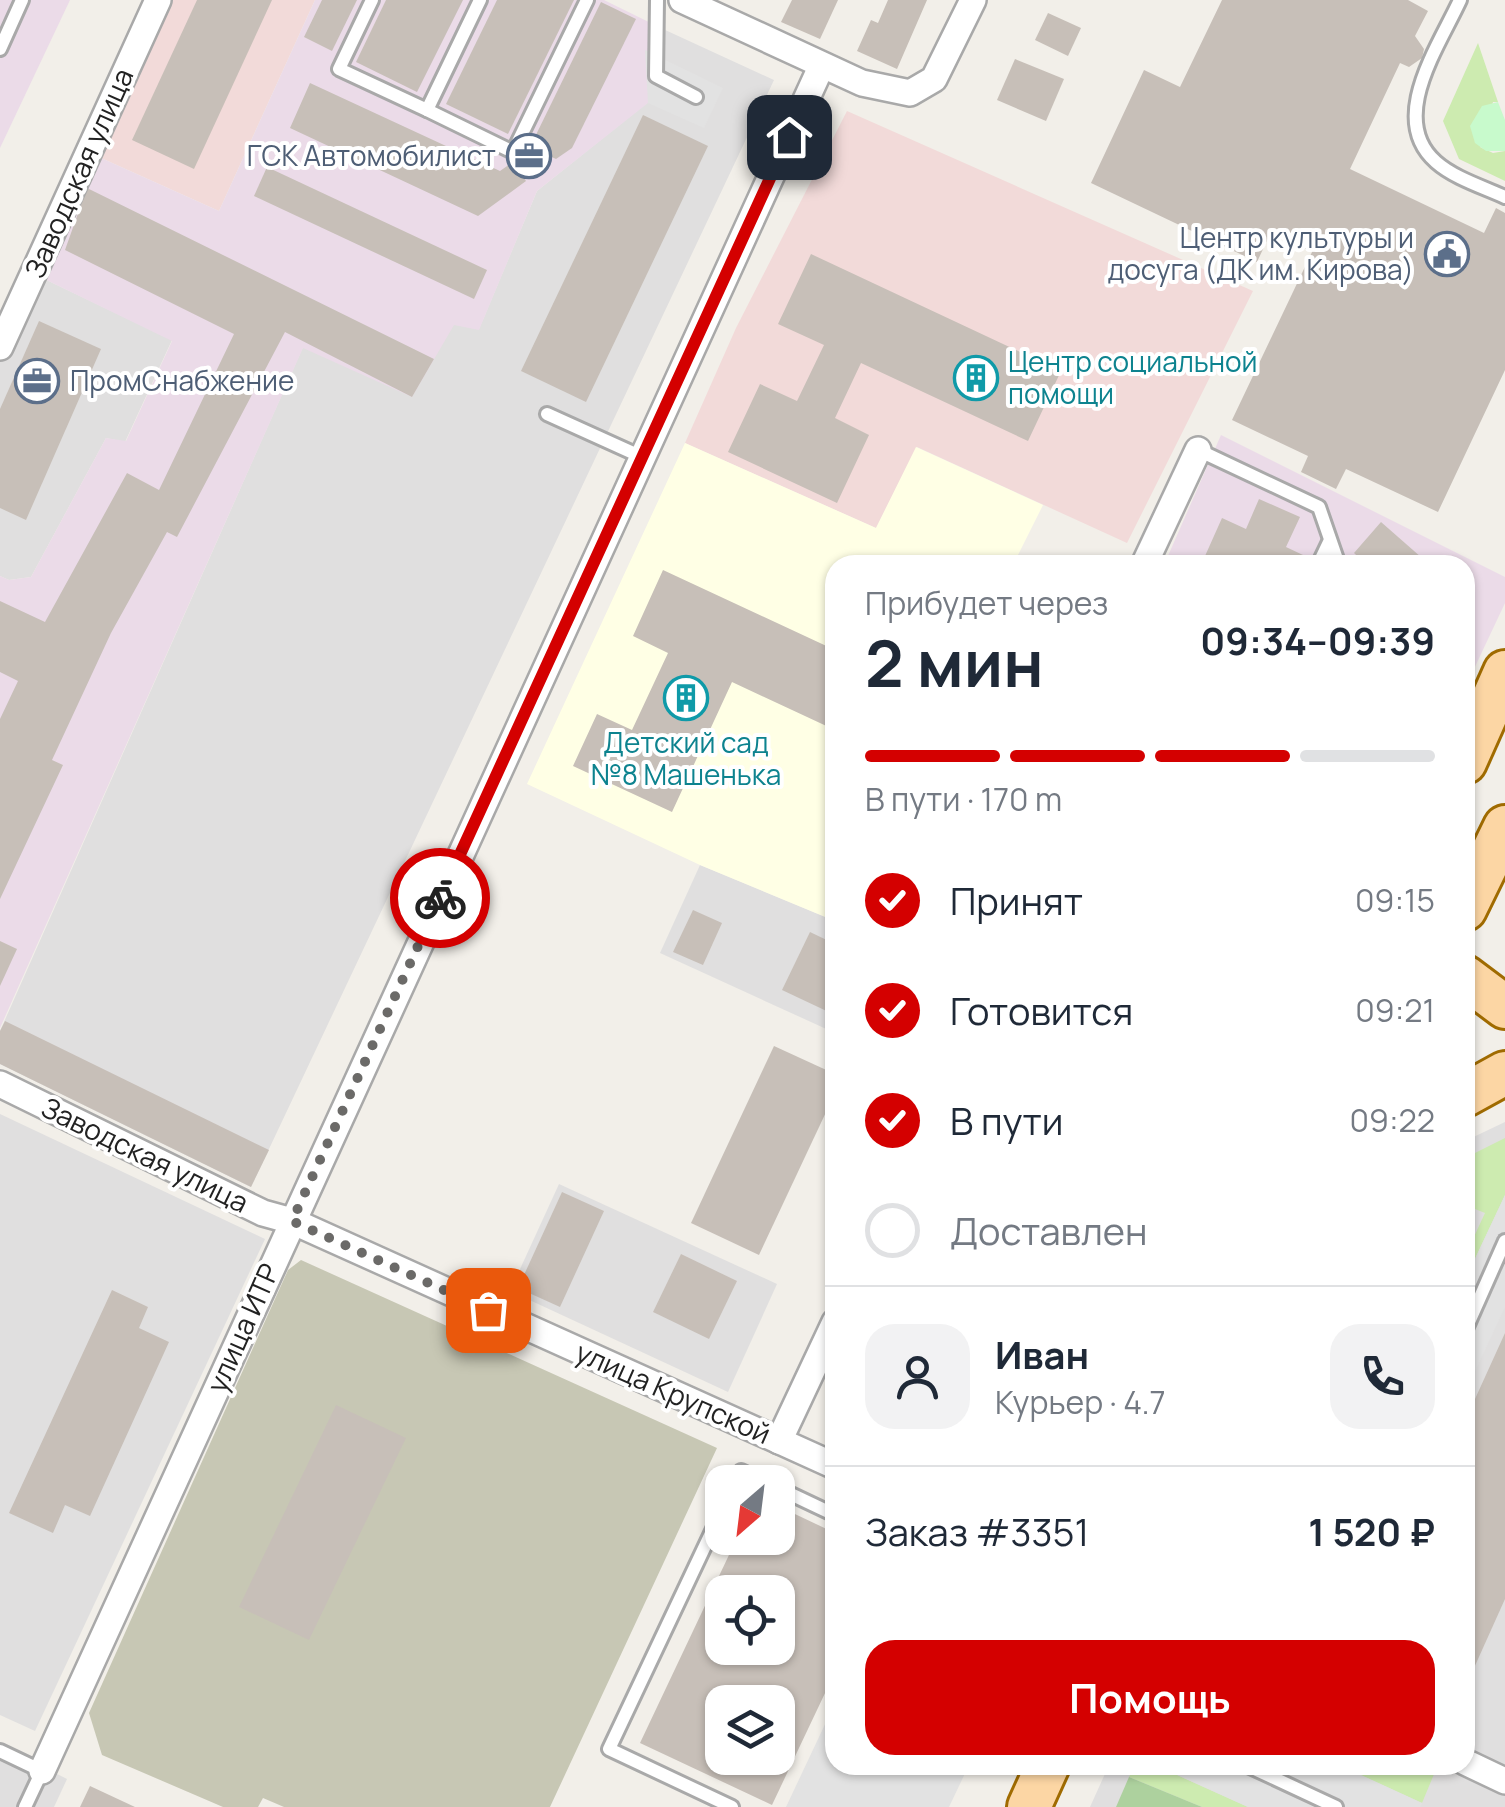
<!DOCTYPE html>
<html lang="ru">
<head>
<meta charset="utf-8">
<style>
  body { margin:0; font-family:Manrope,sans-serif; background:#f2f2f3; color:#1f2937; height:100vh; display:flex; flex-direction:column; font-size:38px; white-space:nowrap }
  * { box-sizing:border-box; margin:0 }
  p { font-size:32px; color:#747a83 }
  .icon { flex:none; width:55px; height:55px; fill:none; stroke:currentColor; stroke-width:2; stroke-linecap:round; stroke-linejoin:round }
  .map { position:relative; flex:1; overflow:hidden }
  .sheet { position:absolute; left:825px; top:555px; width:650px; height:1220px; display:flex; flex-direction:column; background:#fff; border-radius:30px; box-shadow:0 2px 8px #0004 }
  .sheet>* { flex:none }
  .needle { width:65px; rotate:208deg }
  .controls { position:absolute; left:705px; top:1465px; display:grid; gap:20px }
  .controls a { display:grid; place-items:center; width:90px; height:90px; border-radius:20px; background:#fff; box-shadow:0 2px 8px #0004; font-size:50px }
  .pin { position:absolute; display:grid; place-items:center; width:85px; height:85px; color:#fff; margin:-42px; border-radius:20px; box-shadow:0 5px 15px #0006 }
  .courier { position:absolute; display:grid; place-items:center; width:100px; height:100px; margin:-50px; border:8px solid #d40000; border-radius:50%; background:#fff; color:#222; box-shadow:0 2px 12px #0007 }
  .summary em { font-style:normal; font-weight:700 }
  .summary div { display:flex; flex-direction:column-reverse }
  .summary { display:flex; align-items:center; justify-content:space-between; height:170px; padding:0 40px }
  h1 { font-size:65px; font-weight:700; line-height:75px }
  .bar { display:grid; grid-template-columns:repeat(4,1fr); gap:15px 10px; align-content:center; height:120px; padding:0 40px }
  .bar i { height:12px; border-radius:8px; background:#e0e1e3 }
  .bar .current { background:#d40000 }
  .bar p { grid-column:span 4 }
  .line { display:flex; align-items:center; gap:25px; padding:0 40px; border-top:2px solid #e0e1e3 }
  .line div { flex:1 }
  .round { display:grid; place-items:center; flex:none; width:105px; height:105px; border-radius:30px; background:#f2f2f3 }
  ol { padding:0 40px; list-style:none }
  li { display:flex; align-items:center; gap:30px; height:110px }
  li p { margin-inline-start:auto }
  li .icon { padding:10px; border-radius:50%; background:#d40000; color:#fff; stroke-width:4 }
  li:last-child { color:#747a83 }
  li i { width:55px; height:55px; border:5px solid #e0e1e3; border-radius:50% }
  .action { display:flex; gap:20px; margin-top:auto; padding:20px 40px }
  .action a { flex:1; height:115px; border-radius:30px; background:#d40000; color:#fff; font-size:40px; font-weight:700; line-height:115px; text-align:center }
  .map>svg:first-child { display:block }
  .residential { fill:#e0dfdf }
  .commercial { fill:#f2dad9 }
  .industrial { fill:#ebdbe8 }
  .education { fill:#ffffe5 }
  .construction { fill:#c7c7b4 }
  .grass { fill:#cdebb0 }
  .forest { fill:#add19e }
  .park { fill:#c8facc }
  .parking { fill:#e2e2e2 }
  .building { fill:#c7bfb8; fill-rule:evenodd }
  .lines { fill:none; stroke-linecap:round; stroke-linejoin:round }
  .service-casing { stroke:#a9a9a9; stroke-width:18 }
  .minor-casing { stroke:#a9a9a9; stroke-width:30 }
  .primary-casing { stroke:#a06b00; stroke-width:48 }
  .service { stroke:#fff; stroke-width:12 }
  .minor { stroke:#fff; stroke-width:25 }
  .primary { stroke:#fcd6a4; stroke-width:42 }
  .done { stroke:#6b6a68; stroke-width:10; stroke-dasharray:0 18 }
  .route { stroke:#d40000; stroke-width:12 }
  .labels { text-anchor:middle; stroke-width:8; stroke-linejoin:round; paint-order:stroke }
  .service-label { font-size:28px; fill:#4e5e75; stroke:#fff; text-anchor:end }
  .street-label { font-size:28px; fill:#222; stroke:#fff }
  .culture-label { font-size:28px; fill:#0d838f; stroke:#fff; text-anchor:start }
</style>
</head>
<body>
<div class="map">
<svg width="1505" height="1807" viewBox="0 0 1505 1807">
  <rect width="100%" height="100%" fill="#f2efe9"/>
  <!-- residential -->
  <g class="residential">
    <path d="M663,29L774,80L251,1187L0,1064V1031L303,347L454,324L479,329L537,191L653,98L664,83Z"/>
    <path d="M34,274L172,340L125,442L106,438L31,577L9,580L0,576V352Z"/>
    <path d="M700,865L835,921V1033L660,953Z"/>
    <path d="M0,1114L265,1239L35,1731L0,1715Z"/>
    <path d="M1505,1122V1807H1090L1109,1765H1465V1141Z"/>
    <path d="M559,1184L777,1284L728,1392L510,1291Z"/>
    <path d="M0,1745L67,1779L54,1807H0Z"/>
  </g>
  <!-- commercial -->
  <g class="commercial">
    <path d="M160,0H315L219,211L90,153Z"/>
    <path d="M847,111L1253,291L1127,543L917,447L876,528L685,443L736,328Z"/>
  </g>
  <!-- industrial -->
  <g class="industrial">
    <path d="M0,0H70L0,148Z"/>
    <path d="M315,0H604L663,29L664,83L653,99L537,191L479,330L454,325L412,397L303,348L0,1028V576L9,580L31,577L106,438L126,441L172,341L34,274L90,153L219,211Z"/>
    <path d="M1221,435L1505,577V603L1465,688V565H1164Z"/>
  </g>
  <!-- education -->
  <path class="education" d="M685,443L876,528L916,447L1043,505L1013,565H835V921L700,865L527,784Z"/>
  <!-- construction -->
  <path class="construction" d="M301,1260L717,1448L550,1807H284L263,1798L258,1807H223L102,1755L89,1713L288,1270Z"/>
  <!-- grass -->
  <g class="grass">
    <path d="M1478,43L1498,102H1493L1480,147L1493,153L1505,151V181L1459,159L1443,121Z"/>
    <path d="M1505,1138V1195L1465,1280V1256L1485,1213L1465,1205V1158Z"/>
    <path d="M1135,1765H1155L1248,1807H1202L1129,1777Z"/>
    <path d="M1339,1765H1433L1437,1767L1422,1803Z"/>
  </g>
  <!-- forest -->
  <path class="forest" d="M1129,1777L1202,1807H1116Z"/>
  <!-- park -->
  <path class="park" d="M1498,102L1505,120V151H1486L1475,143L1470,126L1482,106Z"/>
  <!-- parking -->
  <g class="parking">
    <path d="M645,50L723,88L704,128L648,103Z"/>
    <path d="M1505,1195V1307L1465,1393V1280Z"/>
    <path d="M835,1703V1765H969L949,1807H786Z"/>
    <path d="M1155,1765H1339L1422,1803L1420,1807H1248Z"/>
  </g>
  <!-- building -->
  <g class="building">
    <path d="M197,0H272L194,169L132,140Z"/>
    <path d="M322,0H357L332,51L304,37Z"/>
    <path d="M386,0H463L417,92L356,62Z"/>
    <path d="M497,0H574L508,134L446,104Z"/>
    <path d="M792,0H838L820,39L781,22Z"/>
    <path d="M888,0H927L897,69L857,51L871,20L878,23Z"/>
    <path d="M1222,0H1408L1428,11L1415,36L1424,49L1422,58L1409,67L1400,63L1350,169L1484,233L1496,208L1505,213V370L1438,512L1346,469L1336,489L1301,472L1308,456L1232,420L1312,252L1271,232L1257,262L1091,183L1144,70L1180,87Z"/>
    <path d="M601,2L636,19L572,148L556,159L530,147Z"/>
    <path d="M1048,13L1081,28L1068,56L1035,40Z"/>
    <path d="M1015,59L1064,79L1046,121L997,100Z"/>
    <path d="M310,83L500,171L513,162L526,181L478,216L290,128Z"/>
    <path d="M643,115L708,146L586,402L521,371Z"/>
    <path d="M267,167L487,270L474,299L254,196Z"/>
    <path d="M87,188L434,359L412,397L285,332L177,537L167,532L111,633L52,760L63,765L0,899V719L18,681L0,672V601L45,622L127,473L159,490L234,334L65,250Z"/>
    <path d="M811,254L1061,371L1028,441L861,363L835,418L869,435L837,503L728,452L760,384L797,401L824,345L778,324Z"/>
    <path d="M39,321L101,349L26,520L0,508V409Z"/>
    <path d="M1259,499L1300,517L1286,547L1303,555L1299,565H1201L1222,518L1246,529Z"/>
    <path d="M1381,522L1430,565H1367L1354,553Z"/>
    <path d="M663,570L835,650V730L732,682L672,812L573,766L597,714L632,730L668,653L633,636Z"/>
    <path d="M693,910L722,923L703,965L673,952Z"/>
    <path d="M810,932L835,944V1015L782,990Z"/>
    <path d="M0,941L17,949L0,986Z"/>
    <path d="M5,1021L269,1150L251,1187L0,1064V1031Z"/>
    <path d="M774,1046L835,1074V1093L759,1255L691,1223Z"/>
    <path d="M562,1192L604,1211L560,1307L518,1288Z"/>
    <path d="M681,1254L737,1281L709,1339L653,1312Z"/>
    <path d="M112,1290L148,1307L139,1328L169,1342L90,1516L65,1505L53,1533L9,1513Z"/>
    <path d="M1505,1333V1599L1465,1688V1421Z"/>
    <path d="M336,1405L406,1438L309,1640L239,1607Z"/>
    <path d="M778,1506L835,1533V1672L772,1805L640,1743L737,1538H778ZM722,1592H778V1648H722ZM722,1702H778V1758H722Z"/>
    <path d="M90,1786L135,1807H80Z"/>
  </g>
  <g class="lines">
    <defs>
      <g id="service">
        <path d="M372,0L339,69L427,110"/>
        <path d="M480,0L427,110L513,152L587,0"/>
        <path d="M657,0L656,76L696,97"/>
        <path d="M1460,0C1439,46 1387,119 1436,162C1454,178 1483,187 1505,197"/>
        <path d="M0,49L22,0"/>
        <path d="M547,414L642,457"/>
        <path d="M1198,450L1319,507L1339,565"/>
        <path d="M1318,565L1329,542"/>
        <path d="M1465,1331L1505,1241"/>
        <path d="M735,1482L741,1471L765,1482"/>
        <path d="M778,1488L835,1515"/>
        <path d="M722,1510L609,1749L732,1807"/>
        <path d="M0,1751L42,1771L25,1807"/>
        <path d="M1246,1765L1336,1807"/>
      </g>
      <g id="minor">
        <path d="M682,0L862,83L910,93L934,79L973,0"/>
        <path d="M0,347L158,0"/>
        <path d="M1144,565L1198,450"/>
        <path d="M0,1084L263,1213L292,1221L835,1466"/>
        <path d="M779,1441L835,1322"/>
        <path d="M1465,1762L1505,1781"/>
        <path d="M42,1771L821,67"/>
      </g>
      <g id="primary">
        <path d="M1465,762L1505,672"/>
        <path d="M1465,909L1505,827"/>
        <path d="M1465,977L1505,1007"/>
        <path d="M1465,1095L1505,1073"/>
        <path d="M1029,1807L1048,1765"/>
      </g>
    </defs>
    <!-- service casing -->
    <use href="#service" class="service-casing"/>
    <!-- minor casing -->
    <use href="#minor" class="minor-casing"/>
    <!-- primary casing -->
    <use href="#primary" class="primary-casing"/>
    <!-- service -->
    <use href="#service" class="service"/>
    <!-- minor -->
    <use href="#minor" class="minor"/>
    <!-- primary -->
    <use href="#primary" class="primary"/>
  </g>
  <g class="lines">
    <!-- done -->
    <path class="done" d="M440,898L292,1221L488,1310"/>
    <!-- route -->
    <path class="route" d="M440,898L789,137"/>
  </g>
  <!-- icons -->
  <defs>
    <symbol id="office-ring" viewBox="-11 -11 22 22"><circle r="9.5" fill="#fff" stroke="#5c6f8a" stroke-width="1.5"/><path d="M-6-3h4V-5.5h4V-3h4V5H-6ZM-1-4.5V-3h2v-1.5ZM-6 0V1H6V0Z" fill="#5c6f8a"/></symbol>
    <symbol id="civic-ring" viewBox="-11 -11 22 22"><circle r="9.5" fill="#fff" stroke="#5c6f8a" stroke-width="1.5"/><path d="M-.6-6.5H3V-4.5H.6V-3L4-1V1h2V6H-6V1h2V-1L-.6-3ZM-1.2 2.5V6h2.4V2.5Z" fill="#5c6f8a"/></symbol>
    <symbol id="building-ring" viewBox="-11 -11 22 22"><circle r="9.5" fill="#fff" stroke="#0f9aa8" stroke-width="1.5"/><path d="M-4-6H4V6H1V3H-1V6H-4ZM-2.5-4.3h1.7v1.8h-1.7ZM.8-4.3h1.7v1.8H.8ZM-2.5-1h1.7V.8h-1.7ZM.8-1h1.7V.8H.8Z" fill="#0f9aa8"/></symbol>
  </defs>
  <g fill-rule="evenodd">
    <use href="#office-ring" x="504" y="131" width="50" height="50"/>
    <use href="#civic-ring" x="1422" y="229" width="50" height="50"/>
    <use href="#building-ring" x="951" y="353" width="50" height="50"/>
    <use href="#office-ring" x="12" y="356" width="50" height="50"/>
    <use href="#building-ring" x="661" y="673" width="50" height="50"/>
  </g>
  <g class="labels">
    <!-- service labels -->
    <g class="service-label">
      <text x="496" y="166">ГСК Автомобилист</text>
      <text x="1414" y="248">Центр культуры и<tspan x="1414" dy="32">досуга (ДК им. Кирова)</tspan></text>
      <text x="70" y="391" text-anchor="start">ПромСнабжение</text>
    </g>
    <!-- street labels -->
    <g class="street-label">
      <text transform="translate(79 173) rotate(-66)" y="10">Заводская улица</text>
      <text transform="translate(145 1155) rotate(26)" y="10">Заводская улица</text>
      <text transform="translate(243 1328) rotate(-66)" y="10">улица ИТР</text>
      <text transform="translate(673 1393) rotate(24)" y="10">улица Крупской</text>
    </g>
    <!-- culture labels -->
    <g class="culture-label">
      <text x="1008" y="372">Центр социальной<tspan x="1008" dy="32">помощи</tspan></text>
      <text x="686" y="753" text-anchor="middle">Детский сад<tspan x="686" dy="32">№8 Машенька</tspan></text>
    </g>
  </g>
</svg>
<div class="controls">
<a><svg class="needle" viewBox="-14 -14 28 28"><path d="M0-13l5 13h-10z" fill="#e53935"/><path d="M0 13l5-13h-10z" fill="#747a83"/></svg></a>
<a><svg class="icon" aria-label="locate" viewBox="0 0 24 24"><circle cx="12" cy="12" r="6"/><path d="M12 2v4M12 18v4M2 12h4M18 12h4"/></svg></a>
<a><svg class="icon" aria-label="layers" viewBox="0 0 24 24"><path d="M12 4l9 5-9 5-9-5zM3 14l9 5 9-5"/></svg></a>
</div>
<div class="pin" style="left:488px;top:1310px;background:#ea580c"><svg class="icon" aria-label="bag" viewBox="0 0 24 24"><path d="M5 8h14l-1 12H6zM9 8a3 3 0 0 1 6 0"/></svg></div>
<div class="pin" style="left:789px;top:137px;background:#1f2937"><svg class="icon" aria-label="home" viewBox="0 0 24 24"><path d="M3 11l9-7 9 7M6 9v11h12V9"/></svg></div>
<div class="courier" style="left:440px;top:898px"><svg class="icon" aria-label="bike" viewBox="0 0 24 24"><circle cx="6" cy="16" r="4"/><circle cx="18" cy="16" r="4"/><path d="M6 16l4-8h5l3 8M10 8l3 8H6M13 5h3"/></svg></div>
<section class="sheet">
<div class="summary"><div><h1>2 мин</h1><p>Прибудет через</p></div><em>09:34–09:39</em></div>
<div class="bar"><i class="current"></i><i class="current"></i><i class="current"></i><i></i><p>В пути · 170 m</p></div>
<ol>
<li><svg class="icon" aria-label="check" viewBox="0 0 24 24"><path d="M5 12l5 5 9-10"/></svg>Принят<p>09:15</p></li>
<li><svg class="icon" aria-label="check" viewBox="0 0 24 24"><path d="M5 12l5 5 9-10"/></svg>Готовится<p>09:21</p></li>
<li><svg class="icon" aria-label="check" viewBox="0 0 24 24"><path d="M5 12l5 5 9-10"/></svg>В пути<p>09:22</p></li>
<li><i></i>Доставлен</li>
</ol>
<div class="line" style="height:180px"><a class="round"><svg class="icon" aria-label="person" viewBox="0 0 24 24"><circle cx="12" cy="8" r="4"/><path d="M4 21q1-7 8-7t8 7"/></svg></a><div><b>Иван</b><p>Курьер · 4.7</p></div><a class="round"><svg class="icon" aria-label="phone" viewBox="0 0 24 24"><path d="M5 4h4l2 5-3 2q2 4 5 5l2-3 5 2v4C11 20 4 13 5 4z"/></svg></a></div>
<div class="line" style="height:130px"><div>Заказ #3351</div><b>1 520 ₽</b></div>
<div class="action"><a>Помощь</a></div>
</section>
</div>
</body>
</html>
